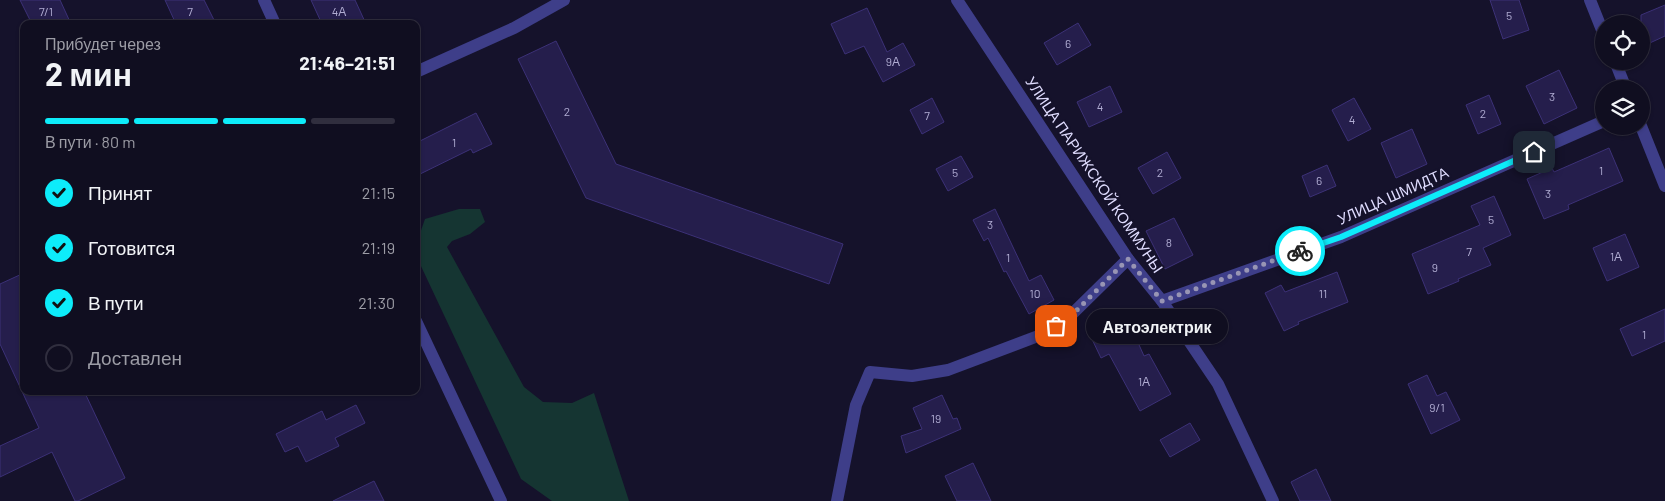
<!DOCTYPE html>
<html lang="ru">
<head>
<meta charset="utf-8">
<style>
  body { margin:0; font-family:Barlow,sans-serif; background:#191729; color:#f1f3f6; height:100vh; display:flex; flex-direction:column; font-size:19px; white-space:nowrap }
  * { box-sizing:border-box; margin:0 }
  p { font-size:16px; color:#9c9ca5 }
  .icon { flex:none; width:28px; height:28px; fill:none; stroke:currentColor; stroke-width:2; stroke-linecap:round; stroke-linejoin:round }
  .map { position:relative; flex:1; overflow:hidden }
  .panel { position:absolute; left:20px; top:20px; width:400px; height:375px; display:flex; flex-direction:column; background:#100e20; border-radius:10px; box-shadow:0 1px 4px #0004,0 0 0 1px #302e3e }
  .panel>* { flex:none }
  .controls { position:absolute; left:1595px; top:15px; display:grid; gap:10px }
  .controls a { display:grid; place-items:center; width:55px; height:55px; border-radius:50%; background:#100e20; box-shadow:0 1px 4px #0004,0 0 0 1px #302e3e; font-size:25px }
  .pin { position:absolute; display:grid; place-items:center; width:42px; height:42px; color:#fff; margin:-21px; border-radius:10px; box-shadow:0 2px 8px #0006 }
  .courier { position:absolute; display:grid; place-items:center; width:50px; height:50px; margin:-25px; border:4px solid #0decfa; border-radius:50%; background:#fff; color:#222; box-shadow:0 1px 6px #0007 }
  .bubble { position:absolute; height:35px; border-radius:18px; background:#100e20; box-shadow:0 1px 4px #0004,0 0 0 1px #302e3e; font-size:16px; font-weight:700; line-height:35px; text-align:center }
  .summary em { font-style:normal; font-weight:700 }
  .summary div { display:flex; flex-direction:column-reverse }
  .summary { display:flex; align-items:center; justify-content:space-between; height:85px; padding:0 25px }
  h1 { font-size:32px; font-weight:700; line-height:38px }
  .bar { display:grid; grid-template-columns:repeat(4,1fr); gap:8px 5px; align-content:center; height:60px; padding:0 25px }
  .bar i { height:6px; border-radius:4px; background:#302e3e }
  .bar .selected { background:#0decfa }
  .bar p { grid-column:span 4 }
  ol { padding:0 25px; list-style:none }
  li { display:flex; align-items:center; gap:15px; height:55px }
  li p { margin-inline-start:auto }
  li .icon { padding:5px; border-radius:50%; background:#0decfa; color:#111; stroke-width:4 }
  li:last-child { color:#9c9ca5 }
  li i { width:28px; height:28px; border:2px solid #302e3e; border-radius:50% }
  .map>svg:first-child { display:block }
  .green { fill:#153532 }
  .building { fill:#251e4c; stroke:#3c3177 }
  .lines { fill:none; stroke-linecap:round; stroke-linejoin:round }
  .minor { stroke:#3e3e89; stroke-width:12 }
  .done { stroke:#9895b4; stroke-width:5; stroke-dasharray:0 9 }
  .route { stroke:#0decfa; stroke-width:6 }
  .labels { text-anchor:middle; stroke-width:4; stroke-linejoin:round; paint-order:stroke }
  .number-label { font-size:12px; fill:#b0acd2 }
  .street-label { font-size:15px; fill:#dfdcfe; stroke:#15122b }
</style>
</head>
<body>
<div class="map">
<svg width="1665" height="501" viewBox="0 0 1665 501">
  <rect width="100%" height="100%" fill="#15122b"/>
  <!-- green -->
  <path class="green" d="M459,209H480L485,222L470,234L452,241L447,247L524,387L543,402L572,403L594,393L629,501H552L521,479L420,264L418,239L425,219Z"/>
  <!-- building -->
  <g class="building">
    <path d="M20,0H60L71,24H32Z"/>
    <path d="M165,0H204L216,24H176Z"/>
    <path d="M311,0H355L366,24H322Z"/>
    <path d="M1490,0H1519L1529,30L1503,39Z"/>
    <path d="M1665,5V36L1641,47V15Z"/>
    <path d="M867,8L887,52L903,43L915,65L883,82L864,46L845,54L831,24Z"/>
    <path d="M1078,23L1091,45L1057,65L1044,43Z"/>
    <path d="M556,41L616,164L843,244L829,284L586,198L518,59Z"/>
    <path d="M1559,70L1577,108L1544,124L1526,86Z"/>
    <path d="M1110,86L1122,112L1089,127L1077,102Z"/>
    <path d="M1489,95L1501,124L1478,134L1466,105Z"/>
    <path d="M932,98L944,122L922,134L910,110Z"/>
    <path d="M1354,98L1371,129L1348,141L1332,110Z"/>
    <path d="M476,113L492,144L473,153L471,149L416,176V143Z"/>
    <path d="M1412,129L1427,164L1396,178L1381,143Z"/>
    <path d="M1609,148L1623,181L1568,205L1569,209L1544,219L1527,179L1552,168L1554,172Z"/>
    <path d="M1167,152L1181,178L1153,194L1138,168Z"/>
    <path d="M961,156L973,177L948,191L936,169Z"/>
    <path d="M1327,165L1336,186L1310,197L1302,176Z"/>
    <path d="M1494,196L1511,235L1483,248L1491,265L1458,279L1459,281L1428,294L1412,254L1480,225L1471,206Z"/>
    <path d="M995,209L1029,281L1041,275L1054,300L1029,314L1006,271L1004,272L988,238L984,241L973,220Z"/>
    <path d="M1174,218L1193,255L1165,269L1146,231Z"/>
    <path d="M1625,234L1639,267L1607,281L1593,248Z"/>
    <path d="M1337,272L1348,302L1298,322L1299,324L1284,331L1265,293L1281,285L1285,292Z"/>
    <path d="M24,273V391H84L125,478L78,501H75L52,452L0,477V446L39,428L0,344V284Z"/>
    <path d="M1665,309V341L1632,356L1620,329Z"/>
    <path d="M1127,318L1144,356L1149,354L1171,394L1140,411L1109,354L1101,358L1090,335Z"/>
    <path d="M1427,375L1437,396L1446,392L1460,420L1431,434L1408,384Z"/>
    <path d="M942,395L953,419L957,418L961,429L906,453L901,436L922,429L913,408Z"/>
    <path d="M356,405L365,423L335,438L339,446L306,462L298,446L285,452L276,434L322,411L326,420Z"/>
    <path d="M1190,423L1200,440L1170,457L1160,440Z"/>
    <path d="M973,463L991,501H957L945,476Z"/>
    <path d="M1316,469L1331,501H1300L1291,482Z"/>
    <path d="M374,481L384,501H333Z"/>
  </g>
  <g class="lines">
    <!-- minor -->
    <g class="minor">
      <path d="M264,0L275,24"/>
      <path d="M957,0L1128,259L1162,301L1218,384L1273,501"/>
      <path d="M1590,0L1604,35"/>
      <path d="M1615,61L1626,89"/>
      <path d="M416,72L514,28L564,0"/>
      <path d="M1641,126L1665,186"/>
      <path d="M1162,301L1341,237L1604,121"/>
      <path d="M416,321L501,501"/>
      <path d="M837,501L856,405L870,372L912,376L948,370L1046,333L1067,319L1128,259"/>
    </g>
  </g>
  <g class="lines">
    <!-- done -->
    <path class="done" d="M1056,326L1067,320L1128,259L1162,301L1300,251"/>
    <!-- route -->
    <path class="route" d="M1300,251L1341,237L1534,152"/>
  </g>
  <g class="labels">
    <!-- number labels -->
    <g class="number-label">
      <text x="46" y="16">7/1</text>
      <text x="190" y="16">7</text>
      <text x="339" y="16">4А</text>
      <text x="1509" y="20">5</text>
      <text x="1068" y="48">6</text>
      <text x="893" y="66">9А</text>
      <text x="1552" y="101">3</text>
      <text x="1100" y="111">4</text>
      <text x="567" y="116">2</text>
      <text x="1483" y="118">2</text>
      <text x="927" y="120">7</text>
      <text x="1352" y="124">4</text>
      <text x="454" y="147">1</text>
      <text x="1601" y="175">1</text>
      <text x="955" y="177">5</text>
      <text x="1160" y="177">2</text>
      <text x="1319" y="185">6</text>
      <text x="1548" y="198">3</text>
      <text x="1491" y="224">5</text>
      <text x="990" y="229">3</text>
      <text x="1169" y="247">8</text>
      <text x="1469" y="256">7</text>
      <text x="1616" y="261">1А</text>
      <text x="1008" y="262">1</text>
      <text x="1435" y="272">9</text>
      <text x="1035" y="298">10</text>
      <text x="1323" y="298">11</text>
      <text x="1644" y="339">1</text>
      <text x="1144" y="386">1А</text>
      <text x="1437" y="412">9/1</text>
      <text x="936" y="423">19</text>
    </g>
    <!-- street labels -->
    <g class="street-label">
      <text transform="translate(1094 175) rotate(56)" y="5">УЛИЦА ПАРИЖСКОЙ КОММУНЫ</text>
      <text transform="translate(1393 196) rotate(-24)" y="5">УЛИЦА ШМИДТА</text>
    </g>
  </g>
</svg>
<div class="controls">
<a><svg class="icon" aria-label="locate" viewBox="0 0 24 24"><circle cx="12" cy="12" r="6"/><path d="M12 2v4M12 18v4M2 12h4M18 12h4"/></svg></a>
<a><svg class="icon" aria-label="layers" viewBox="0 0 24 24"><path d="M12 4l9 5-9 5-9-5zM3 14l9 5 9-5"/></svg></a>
</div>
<div class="pin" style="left:1056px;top:326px;background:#ea580c"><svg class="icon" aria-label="bag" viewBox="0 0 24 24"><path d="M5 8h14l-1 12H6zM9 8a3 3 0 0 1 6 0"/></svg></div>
<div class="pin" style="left:1534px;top:152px;background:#1f2937"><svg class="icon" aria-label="home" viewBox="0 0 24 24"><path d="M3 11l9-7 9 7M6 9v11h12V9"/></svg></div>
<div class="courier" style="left:1300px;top:251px"><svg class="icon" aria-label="bike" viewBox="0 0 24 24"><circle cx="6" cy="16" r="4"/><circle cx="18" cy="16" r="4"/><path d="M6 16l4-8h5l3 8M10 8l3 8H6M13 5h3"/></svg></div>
<div class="bubble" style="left:1086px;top:309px;width:142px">Автоэлектрик</div>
<section class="panel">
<div class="summary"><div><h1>2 мин</h1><p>Прибудет через</p></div><em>21:46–21:51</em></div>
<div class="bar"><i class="selected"></i><i class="selected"></i><i class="selected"></i><i></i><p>В пути · 80 m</p></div>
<ol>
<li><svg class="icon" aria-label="check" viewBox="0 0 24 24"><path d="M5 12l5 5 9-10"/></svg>Принят<p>21:15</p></li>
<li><svg class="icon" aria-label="check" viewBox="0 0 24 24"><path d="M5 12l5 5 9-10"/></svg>Готовится<p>21:19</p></li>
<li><svg class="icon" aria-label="check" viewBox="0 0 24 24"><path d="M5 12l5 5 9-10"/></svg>В пути<p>21:30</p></li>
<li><i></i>Доставлен</li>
</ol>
</section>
</div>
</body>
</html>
